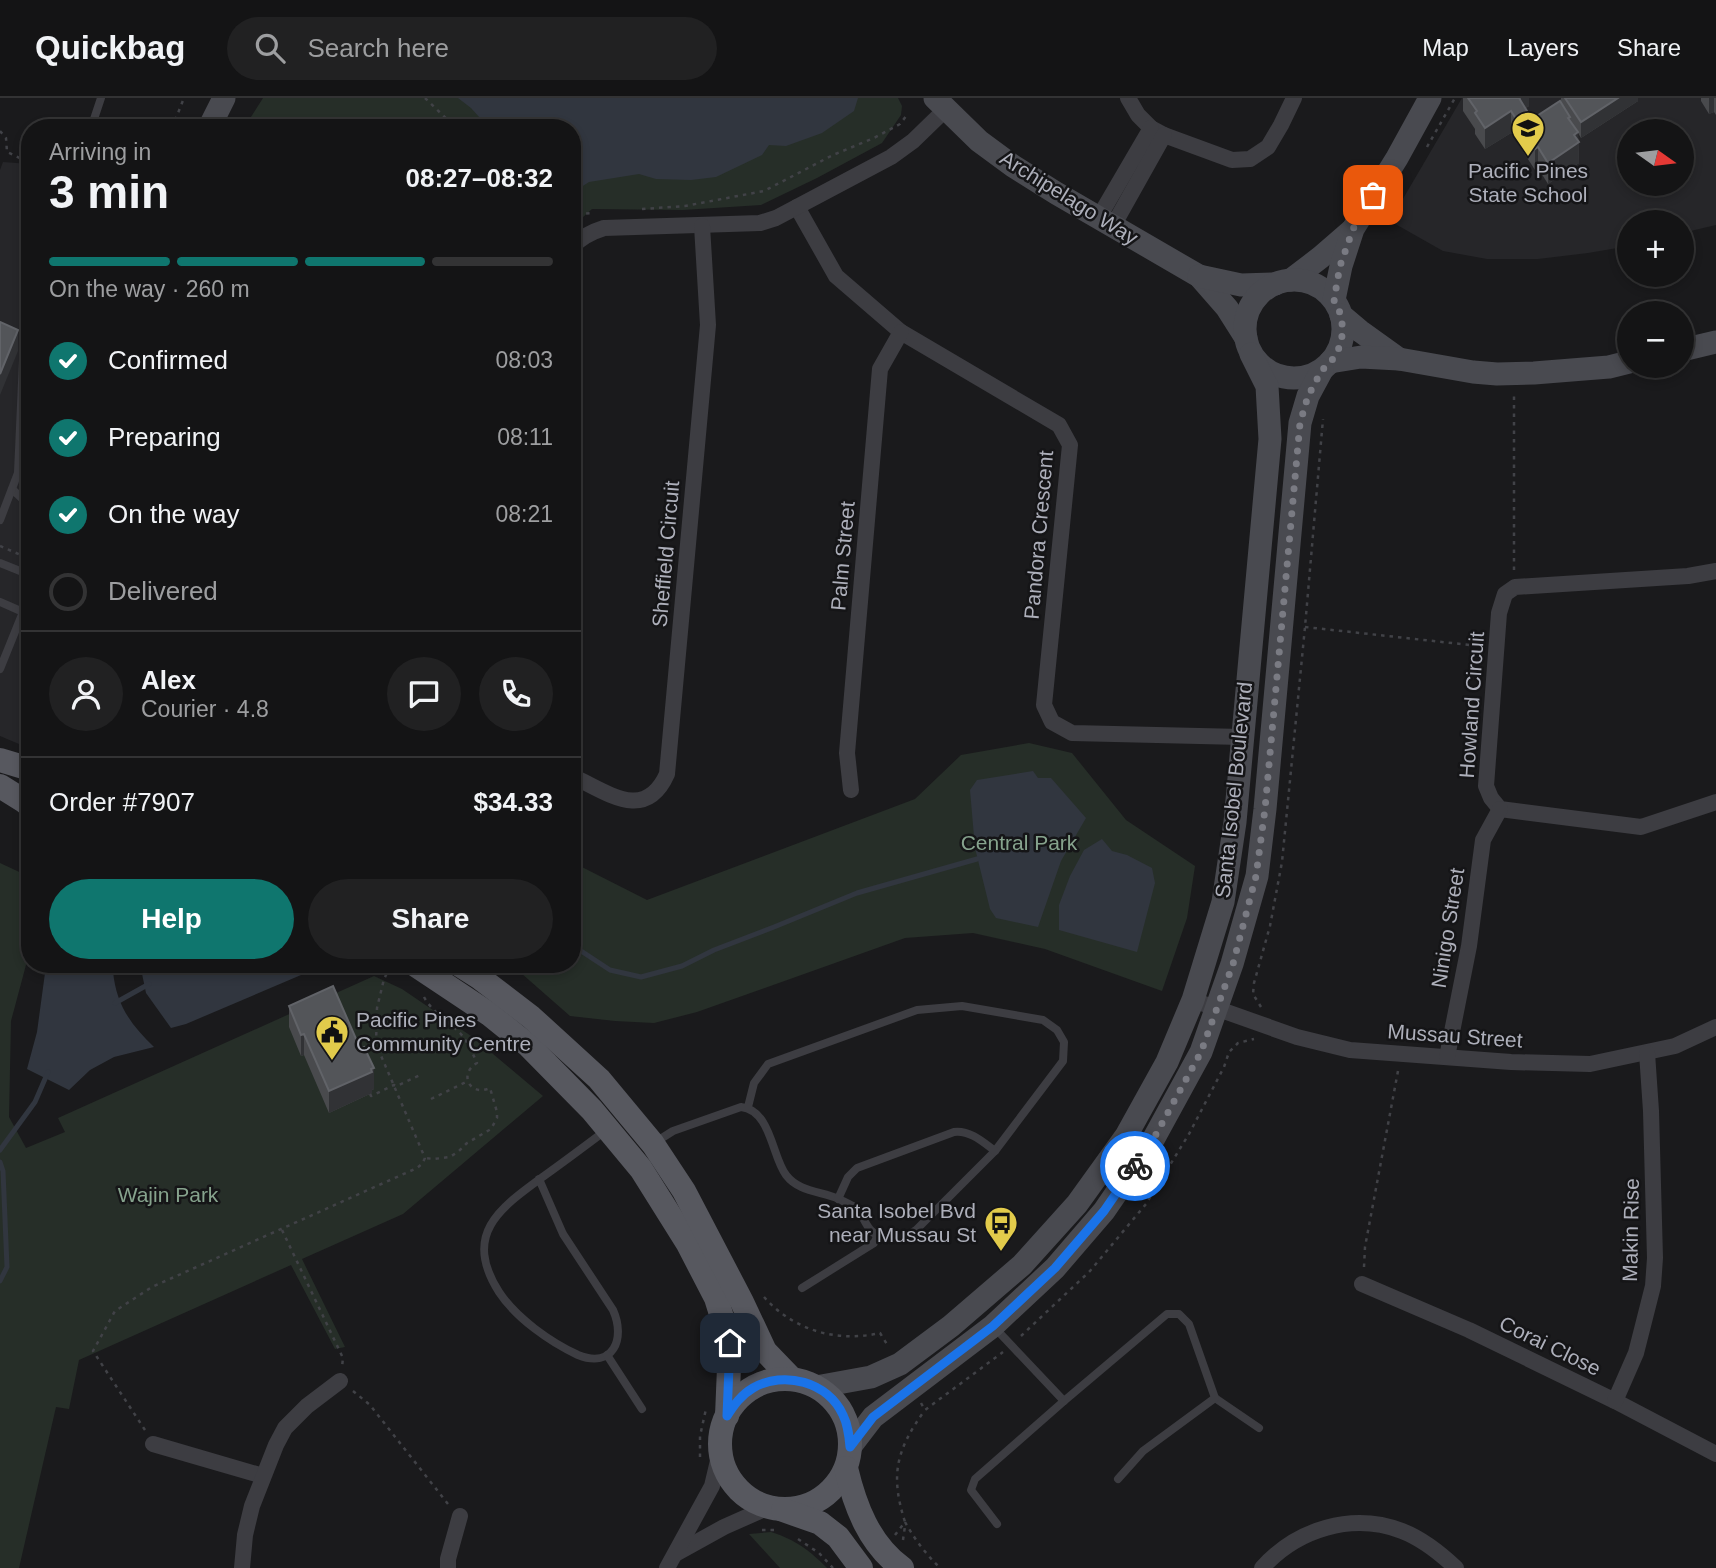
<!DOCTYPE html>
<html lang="en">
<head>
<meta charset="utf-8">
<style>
  body { margin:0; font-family:Helvetica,sans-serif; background:#212122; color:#f1f3f6; height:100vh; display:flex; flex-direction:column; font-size:26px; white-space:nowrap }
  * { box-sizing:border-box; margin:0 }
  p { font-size:23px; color:#9d9ea0 }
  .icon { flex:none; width:38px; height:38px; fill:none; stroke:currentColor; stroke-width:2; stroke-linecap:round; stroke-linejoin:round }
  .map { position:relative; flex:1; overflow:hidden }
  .sheet { position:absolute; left:21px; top:21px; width:560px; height:854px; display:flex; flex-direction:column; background:#141415; border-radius:28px; box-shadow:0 4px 10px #0003,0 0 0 2px #333334 }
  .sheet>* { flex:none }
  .needle { width:46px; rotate:104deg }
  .fabs { position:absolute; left:1617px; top:21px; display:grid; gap:14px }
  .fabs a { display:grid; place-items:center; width:77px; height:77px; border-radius:50%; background:#141415; box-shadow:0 4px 10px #0003,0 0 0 2px #333334; font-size:35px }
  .pin { position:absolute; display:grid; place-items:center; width:60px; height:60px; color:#fff; margin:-30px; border-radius:14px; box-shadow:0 4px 10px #0006 }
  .courier { position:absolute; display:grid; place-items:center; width:70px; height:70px; margin:-35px; border:5px solid #1a73e8; border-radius:50%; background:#fff; color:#222; box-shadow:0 2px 9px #0007 }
  .head em { font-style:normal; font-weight:700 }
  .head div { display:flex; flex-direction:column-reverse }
  .head { display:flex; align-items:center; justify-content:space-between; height:119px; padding:0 28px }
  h1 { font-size:46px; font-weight:700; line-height:52px }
  .bar { display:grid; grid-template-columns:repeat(4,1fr); gap:10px 7px; align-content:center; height:84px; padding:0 28px }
  .bar i { height:9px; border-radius:5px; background:#333334 }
  .bar .selected { background:#0f766e }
  .bar p { grid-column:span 4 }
  .line { display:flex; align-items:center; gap:18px; padding:0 28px; border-top:2px solid #333334 }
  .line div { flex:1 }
  .round { display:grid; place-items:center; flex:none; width:74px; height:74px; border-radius:37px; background:#212122 }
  ol { padding:0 28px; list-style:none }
  li { display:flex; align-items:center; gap:21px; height:77px }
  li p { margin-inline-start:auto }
  li .icon { padding:7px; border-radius:50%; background:#0f766e; color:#fff; stroke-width:4 }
  li:last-child { color:#9d9ea0 }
  li i { width:38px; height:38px; border:4px solid #333334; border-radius:50% }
  .cta { display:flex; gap:14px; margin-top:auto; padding:14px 28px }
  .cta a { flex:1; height:80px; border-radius:42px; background:#0f766e; color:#fff; font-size:28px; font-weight:700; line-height:80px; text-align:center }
  .cta a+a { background:#212122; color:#f1f3f6 }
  header { display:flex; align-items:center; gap:42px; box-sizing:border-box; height:98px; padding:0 35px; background:#141415; border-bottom:2px solid #333334 }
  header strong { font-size:33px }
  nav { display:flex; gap:38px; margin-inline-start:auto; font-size:24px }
  .search { width:490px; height:63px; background:#212122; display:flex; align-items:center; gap:18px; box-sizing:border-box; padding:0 24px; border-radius:38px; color:#9d9ea0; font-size:26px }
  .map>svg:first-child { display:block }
  .built { fill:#262629; fill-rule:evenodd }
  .green { fill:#262e28 }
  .water { fill:#31363f }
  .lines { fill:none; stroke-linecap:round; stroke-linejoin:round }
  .stream { stroke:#31363f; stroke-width:5 }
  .path { stroke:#414247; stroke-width:2.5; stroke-dasharray:3.5 5; stroke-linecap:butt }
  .lane { stroke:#3d3d42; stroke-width:8 }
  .street { stroke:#3d3d42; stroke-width:16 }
  .secondary { stroke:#494a50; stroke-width:23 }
  .primary { stroke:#57585f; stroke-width:24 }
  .wall { fill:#494a4d }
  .shaded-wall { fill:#313235 }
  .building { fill:#535559; stroke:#616368; stroke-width:2 }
  .done { stroke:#7a7b83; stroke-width:7; stroke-dasharray:0 12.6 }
  .route { stroke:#1a73e8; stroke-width:9 }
  .labels { text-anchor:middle; stroke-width:5; stroke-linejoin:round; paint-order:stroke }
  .poi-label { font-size:21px; fill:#adafba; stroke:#151517 }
  .street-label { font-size:21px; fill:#adafba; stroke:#151517 }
  .park-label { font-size:21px; fill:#86a38d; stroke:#151517 }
</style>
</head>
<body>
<header>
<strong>Quickbag</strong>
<div class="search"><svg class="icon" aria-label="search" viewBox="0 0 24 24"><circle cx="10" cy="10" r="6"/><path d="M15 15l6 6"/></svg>Search here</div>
<nav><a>Map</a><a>Layers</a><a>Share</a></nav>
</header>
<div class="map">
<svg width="1716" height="1470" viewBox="0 0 1716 1470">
  <rect width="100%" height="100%" fill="#1a1a1c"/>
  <!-- built -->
  <g class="built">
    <path d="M1462,0H1716V127L1682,135V124H1629V148L1588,155L1538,161H1487L1443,153L1390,123ZM1629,33H1682V86H1629Z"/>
    <path d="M3,64L30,66V649H26L0,638V72Z"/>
  </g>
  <!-- green -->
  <g class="green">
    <path d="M263,0H898L902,8L901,17L882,45L817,80L761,107L683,112L592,111L572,129V30H244Z"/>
    <path d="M1029,645L1072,655L1126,722L1195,768L1187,820L1162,893L1045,851L973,835L905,840L697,914L654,925L615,923L570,918L521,875L508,866H572V764L647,802L915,701L961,657Z"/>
    <path d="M0,765L30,779V852L11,923L9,1019L26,1050L65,1034L58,1020L374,878L402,891L474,940L543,998L403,1116L302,1161L345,1249L335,1251L291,1167L79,1262L69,1311L56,1309L19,1470H0Z"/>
    <path d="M771,1434C796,1442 809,1452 827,1470H780L749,1436Z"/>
  </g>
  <!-- water -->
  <g class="water">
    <path d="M458,0H858L854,13L822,35L786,48L769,47L762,57L716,79L691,82L656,81L639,76L589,84L572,95V30H489L471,10Z"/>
    <path d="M1033,673L1038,680H1051L1086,720L1061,763L1038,829L996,820L990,811L975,750L970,692L977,682Z"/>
    <path d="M1102,741L1112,753L1127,757L1152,770L1155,785L1137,854L1059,832V807L1070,778L1084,752Z"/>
    <path d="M51,866H97L99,869L113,873C116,906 130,926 154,949L114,959L90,972L69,992L27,971L37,934L45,875Z"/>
    <path d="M140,866H307V867L301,877L186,926L171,930L146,895Z"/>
  </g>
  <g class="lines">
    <!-- stream -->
    <g class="stream">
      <path d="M572,847L610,872L641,879L682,868L714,852L774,829L857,795L977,761"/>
      <path d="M115,905L149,886"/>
      <path d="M0,1052L35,1004L48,974"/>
      <path d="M0,1064L3,1073L7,1169L0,1183"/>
    </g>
    <!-- path -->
    <g class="path">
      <path d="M425,0L456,30"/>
      <path d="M172,30L184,0"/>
      <path d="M0,33L6,40L7,54L22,61H30"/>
      <path d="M1427,49L1455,0"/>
      <path d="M642,111L685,108L764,93L833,57L874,40L900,26L907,17"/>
      <path d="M572,123L579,116L593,115"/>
      <path d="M0,448L30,461"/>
      <path d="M1514,472V294"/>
      <path d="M1305,529L1479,548"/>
      <path d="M424,899C432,914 448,923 460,935C468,944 472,954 477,965C458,976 470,999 490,990L497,1014V1020L491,1031L467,1045L459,1053L450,1059L434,1061L425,1060"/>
      <path d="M1261,909L1253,896L1254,885L1270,828L1282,764L1305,529L1323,321"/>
      <path d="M370,996L371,998L394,987L397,988L420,977"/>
      <path d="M431,1001L468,983"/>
      <path d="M282,1132L343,1260L342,1269"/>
      <path d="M1364,1169L1365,1149L1398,973"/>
      <path d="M764,1199C793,1232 837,1245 880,1235L888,1248"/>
      <path d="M1021,1238L1090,1173L1146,1106L1189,1036L1224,969L1229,954L1238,945L1254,941"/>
      <path d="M353,1293L370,1307L448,1406"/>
      <path d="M921,1305L925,1312L1003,1254"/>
      <path d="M145,1332L93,1253L115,1213L152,1189L417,1070L422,1066L425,1060L376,946L377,910L384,881L391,867"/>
      <path d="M700,1359V1338L706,1311"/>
      <path d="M905,1424C915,1442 926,1456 940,1470"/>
      <path d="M762,1432H776"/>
      <path d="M895,1437L905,1424C890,1377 896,1352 925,1312"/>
      <path d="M798,1441L819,1455L833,1470"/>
      <path d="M903,1442L905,1428"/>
    </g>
    <!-- lane -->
    <g class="lane">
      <path d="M91,30L101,0"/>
      <path d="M12,391L30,408"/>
      <path d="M0,422L18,375L30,103"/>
      <path d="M0,465L30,477"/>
      <path d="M0,504L23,514"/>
      <path d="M0,571L23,514L30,517"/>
      <path d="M654,1045L673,1033L741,1009C771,1012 772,1059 786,1077C799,1094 820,1093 839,1101C843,1103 848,1106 853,1108C865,1115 864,1133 881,1139C893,1144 906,1139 916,1132L995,1053L1063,963L1064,944L1057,932L1043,922L962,908L917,912L768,966L754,985L748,1009"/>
      <path d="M539,1081L563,1136L613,1212C626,1241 613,1271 578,1257C550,1244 516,1220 499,1194C462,1136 500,1110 544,1078C565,1063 585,1048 605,1033"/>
      <path d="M838,1101L848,1079L857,1070L954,1034C970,1032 983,1044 995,1053"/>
      <path d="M802,1190L874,1145L878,1137"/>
      <path d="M995,1230L1064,1303"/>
      <path d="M607,1257L642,1311"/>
      <path d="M1215,1300L1259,1330"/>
      <path d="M997,1426L971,1392L975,1381L1064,1303L1167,1216H1179L1189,1226L1215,1300L1143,1353L1118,1381"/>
    </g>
    <!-- street -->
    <g class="street">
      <path d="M1128,0L1138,17L1151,30L1164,37L1232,62L1250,61L1268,49L1281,27L1294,0"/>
      <path d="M797,109L836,178L901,234L1059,327L1070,347L1044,607L1052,624L1072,635L1242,639"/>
      <path d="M1099,119L1151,30"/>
      <path d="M1113,128L1164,37"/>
      <path d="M572,149C581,139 591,134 604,130L760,125L776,120L891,59L913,43L946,11"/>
      <path d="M1716,473L1688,478L1515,489L1505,496L1499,515L1486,688L1491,700L1500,711L1641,729L1716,704"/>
      <path d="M572,678C607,694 645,725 667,676L708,227L702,128"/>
      <path d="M851,692L847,655L880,271L901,234"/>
      <path d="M1193,902L1297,939L1350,952L1511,964L1590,966L1675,948L1716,929"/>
      <path d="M1447,959L1469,848L1483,742L1500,711"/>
      <path d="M1362,1186L1469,1232L1615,1303L1716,1356"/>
      <path d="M1615,1303L1636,1255L1653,1188L1655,1160L1651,1013L1647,955"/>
      <path d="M153,1346L263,1378"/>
      <path d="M677,1455L724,1429L769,1409"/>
      <path d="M242,1470L245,1437L252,1408L276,1347L285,1330L307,1308L340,1283"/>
      <path d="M448,1470V1461L460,1418"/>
      <path d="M667,1470L712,1388L721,1350"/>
      <path d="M1262,1470C1297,1431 1352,1414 1402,1433C1423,1441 1440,1455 1456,1470"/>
    </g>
    <!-- secondary -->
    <g class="secondary">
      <path d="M935,0L979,43L1013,68L1056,95L1199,178L1227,210L1246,240"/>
      <path d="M209,30L224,0"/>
      <path d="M1199,178L1241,187L1275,186"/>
      <path d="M1291,182L1321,159L1351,133"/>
      <circle cx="1294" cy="231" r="49"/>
      <path d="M1334,202L1341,168L1353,131L1397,60L1430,0"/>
      <path d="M1341,217L1360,233L1399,261"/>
      <path d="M1682,252L1716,244"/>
      <path d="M1330,264L1361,259L1399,261L1473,274L1497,276L1534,275L1609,269L1629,264"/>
      <path d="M816,1289L871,1279L900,1266L951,1228L1022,1167L1077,1106L1126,1038L1167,964L1193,902L1223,804L1235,724L1270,341L1267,288L1251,256"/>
      <path d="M850,1349L873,1319L993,1228L1055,1170L1104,1113L1154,1040L1201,954L1232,866L1257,778L1265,711L1300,325L1308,298L1322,272"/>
    </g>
    <!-- primary -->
    <g class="primary">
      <path d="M0,662L30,671"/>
      <path d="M0,688L24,703L30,708"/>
      <path d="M414,866L489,916L529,948L592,1012L641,1071L688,1146L716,1200L730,1245L727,1318"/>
      <path d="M458,866L480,880L531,919L599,981L653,1046L684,1093L742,1204L765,1253L792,1281"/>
      <circle cx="785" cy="1346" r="65"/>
      <path d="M846,1370C855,1408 869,1446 902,1470"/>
      <path d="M783,1412L820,1425L838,1439L861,1470"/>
    </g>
  </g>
  <!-- wall -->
  <g class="wall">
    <path d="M1463,0H1529V8L1526,10L1527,24L1561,5V0H1638V3L1581,40L1578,35L1579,65L1548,86L1538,70L1535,72L1511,35L1485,51L1475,36V31L1463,13Z"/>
    <path d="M1701,0H1716V17L1714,14L1709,16L1701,3Z"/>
    <path d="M30,545V615L22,596V575Z"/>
    <path d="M289,908L374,991L372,992V995L329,1015L304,957L301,958L289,929Z"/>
  </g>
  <!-- shaded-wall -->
  <g class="shaded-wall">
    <path d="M1521,0H1529V8L1521,13Z"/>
    <path d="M1618,0H1638V3L1581,40V24Z"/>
    <path d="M1709,0H1714V14L1709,16Z"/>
    <path d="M1511,13V35L1485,51V30Z"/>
    <path d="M1527,13V34L1521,17Z"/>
    <path d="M1578,34L1579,65L1548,86V65Z"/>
    <path d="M1538,49V70L1535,72V51Z"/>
    <path d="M18,232V253L0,297V276Z"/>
    <path d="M304,936V957L301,958V937Z"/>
    <path d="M374,970V991L372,992V995L329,1015V993Z"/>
  </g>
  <!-- building -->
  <g class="building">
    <path d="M1468,0H1519L1527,13L1521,17L1526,25L1560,3L1570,19L1568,20L1578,34L1574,37L1579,44L1548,65L1538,49L1535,51L1511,13L1485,30L1475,15L1477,13Z"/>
    <path d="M1565,0H1618L1581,24Z"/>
    <path d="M0,224L18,232L0,276Z"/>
    <path d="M30,545V594L22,575Z"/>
    <path d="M333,888L360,950L364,949L374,970L371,971L372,974L329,993L304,936L301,937L289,908Z"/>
  </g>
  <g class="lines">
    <!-- done -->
    <path class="done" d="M1135,1068L1154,1040L1201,954L1233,866L1256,778L1265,711L1300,325L1308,298L1322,272L1331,264L1339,250L1343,234L1341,217L1334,202L1340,168L1353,131L1373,97"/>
    <!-- route -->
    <path class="route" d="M730,1245L727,1318C734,1307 741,1297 753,1290C784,1272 828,1284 843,1317C848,1327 849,1337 850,1349L873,1319L993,1228L1055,1170L1104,1113L1135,1068"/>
  </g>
  <!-- icons -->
  <defs>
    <symbol id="school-pin" viewBox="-11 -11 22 30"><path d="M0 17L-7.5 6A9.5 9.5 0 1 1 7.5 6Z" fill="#e2cb4b" stroke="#151517"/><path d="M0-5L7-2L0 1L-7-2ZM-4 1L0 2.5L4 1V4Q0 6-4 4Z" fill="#111"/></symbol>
    <symbol id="civic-pin" viewBox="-11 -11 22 30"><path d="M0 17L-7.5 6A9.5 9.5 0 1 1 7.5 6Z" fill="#e2cb4b" stroke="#151517"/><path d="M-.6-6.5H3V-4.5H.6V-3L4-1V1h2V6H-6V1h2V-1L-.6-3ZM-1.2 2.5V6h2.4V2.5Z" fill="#111"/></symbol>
    <symbol id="bus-pin" viewBox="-11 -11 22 30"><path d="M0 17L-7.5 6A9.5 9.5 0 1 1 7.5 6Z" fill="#e2cb4b" stroke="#151517"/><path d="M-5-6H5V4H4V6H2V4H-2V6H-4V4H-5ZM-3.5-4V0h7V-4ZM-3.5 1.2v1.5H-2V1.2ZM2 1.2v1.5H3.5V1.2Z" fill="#111"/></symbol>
  </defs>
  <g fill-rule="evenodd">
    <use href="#school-pin" x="1509" y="11" width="38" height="52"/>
    <use href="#civic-pin" x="313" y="915" width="38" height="52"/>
    <use href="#bus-pin" x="982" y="1106" width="38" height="52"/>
  </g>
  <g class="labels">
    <!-- poi labels -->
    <g class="poi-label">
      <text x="1528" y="80">Pacific Pines<tspan x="1528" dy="24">State School</tspan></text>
      <text x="356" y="929" text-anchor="start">Pacific Pines<tspan x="356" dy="24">Community Centre</tspan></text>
      <text x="976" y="1120" text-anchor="end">Santa Isobel Bvd<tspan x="976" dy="24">near Mussau St</tspan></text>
    </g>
    <!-- street labels -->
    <g class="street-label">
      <text transform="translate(1069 100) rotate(32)" y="7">Archipelago Way</text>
      <text transform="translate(1039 437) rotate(-85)" y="7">Pandora Crescent</text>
      <text transform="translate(666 456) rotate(-85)" y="7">Sheffield Circuit</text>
      <text transform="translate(843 458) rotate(-85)" y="7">Palm Street</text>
      <text transform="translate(1472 607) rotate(-86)" y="7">Howland Circuit</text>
      <text transform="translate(1234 692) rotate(-84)" y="7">Santa Isobel Boulevard</text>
      <text transform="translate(1448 830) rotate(-81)" y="7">Ninigo Street</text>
      <text transform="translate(1455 938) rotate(4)" y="7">Mussau Street</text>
      <text transform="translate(1631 1132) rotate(-89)" y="7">Makin Rise</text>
      <text transform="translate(1550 1248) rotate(26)" y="7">Corai Close</text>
    </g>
    <!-- park labels -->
    <g class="park-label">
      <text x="1019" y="752">Central Park</text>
      <text x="168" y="1104">Wajin Park</text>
    </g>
  </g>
</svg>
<div class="fabs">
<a><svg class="needle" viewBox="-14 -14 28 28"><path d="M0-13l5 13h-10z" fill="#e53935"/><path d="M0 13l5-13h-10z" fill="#9d9ea0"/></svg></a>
<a>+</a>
<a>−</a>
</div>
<div class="pin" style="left:1373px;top:97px;background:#ea580c"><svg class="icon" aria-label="bag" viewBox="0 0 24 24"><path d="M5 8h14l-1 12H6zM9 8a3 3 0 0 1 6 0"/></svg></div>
<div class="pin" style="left:730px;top:1245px;background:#1f2937"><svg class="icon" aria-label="home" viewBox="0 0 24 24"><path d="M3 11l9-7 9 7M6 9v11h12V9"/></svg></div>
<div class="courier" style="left:1135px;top:1068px"><svg class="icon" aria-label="bike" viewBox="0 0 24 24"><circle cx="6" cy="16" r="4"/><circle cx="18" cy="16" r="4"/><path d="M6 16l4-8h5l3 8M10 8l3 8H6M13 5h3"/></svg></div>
<section class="sheet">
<div class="head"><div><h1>3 min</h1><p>Arriving in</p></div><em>08:27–08:32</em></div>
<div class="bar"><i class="selected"></i><i class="selected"></i><i class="selected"></i><i></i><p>On the way · 260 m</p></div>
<ol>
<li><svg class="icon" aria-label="check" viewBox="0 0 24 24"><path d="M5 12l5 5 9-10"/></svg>Confirmed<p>08:03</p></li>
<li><svg class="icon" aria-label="check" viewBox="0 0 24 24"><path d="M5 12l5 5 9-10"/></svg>Preparing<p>08:11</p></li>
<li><svg class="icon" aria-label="check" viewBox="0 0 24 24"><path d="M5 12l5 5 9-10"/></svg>On the way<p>08:21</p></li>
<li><i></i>Delivered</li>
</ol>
<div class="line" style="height:126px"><a class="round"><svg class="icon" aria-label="person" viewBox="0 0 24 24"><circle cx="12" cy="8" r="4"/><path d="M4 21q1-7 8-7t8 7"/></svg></a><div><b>Alex</b><p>Courier · 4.8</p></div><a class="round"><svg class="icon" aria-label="chat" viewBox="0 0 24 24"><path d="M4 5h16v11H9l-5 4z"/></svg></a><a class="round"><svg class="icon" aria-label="phone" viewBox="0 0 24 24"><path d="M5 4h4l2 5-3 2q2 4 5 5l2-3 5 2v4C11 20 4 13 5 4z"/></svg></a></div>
<div class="line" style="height:91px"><div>Order #7907</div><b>$34.33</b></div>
<div class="cta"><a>Help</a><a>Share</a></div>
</section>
</div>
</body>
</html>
